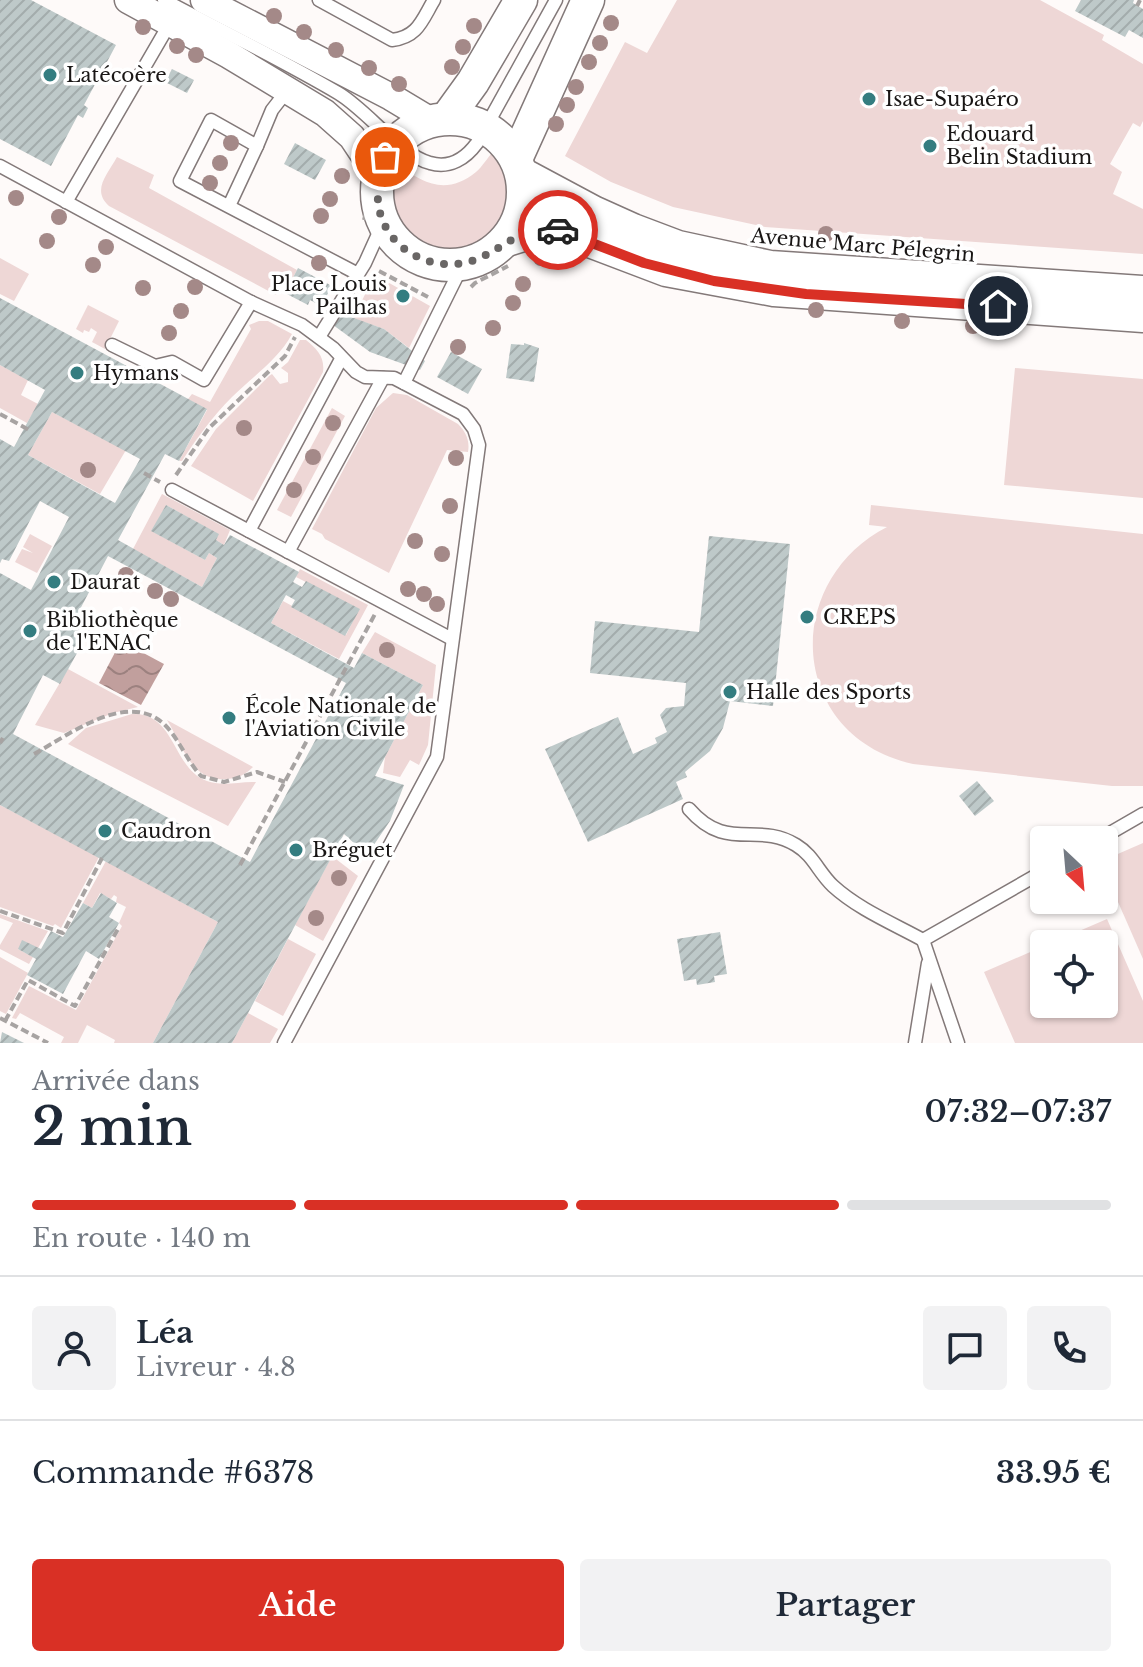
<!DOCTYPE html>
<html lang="fr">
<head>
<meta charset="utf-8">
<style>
  body { margin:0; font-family:"Libre Baskerville",serif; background:#f2f2f3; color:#1f2937; height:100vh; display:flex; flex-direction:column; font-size:30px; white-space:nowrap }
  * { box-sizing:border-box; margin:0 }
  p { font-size:26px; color:#747a83 }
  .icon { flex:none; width:44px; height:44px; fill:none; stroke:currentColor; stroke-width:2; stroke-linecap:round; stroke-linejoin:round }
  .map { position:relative; height:1043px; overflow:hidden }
  .details { display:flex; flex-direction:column; background:#fff; flex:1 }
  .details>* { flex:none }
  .needle { width:52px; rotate:154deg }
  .controls { position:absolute; left:1030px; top:826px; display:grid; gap:16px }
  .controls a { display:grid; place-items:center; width:88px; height:88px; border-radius:8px; background:#fff; box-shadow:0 2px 6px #0004; font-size:40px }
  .pin { position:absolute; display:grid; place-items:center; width:68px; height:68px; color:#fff; margin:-34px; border:4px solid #fff; border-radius:50%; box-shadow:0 2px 8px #0007 }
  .courier { position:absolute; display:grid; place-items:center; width:80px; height:80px; margin:-40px; border:6px solid #d93025; border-radius:50%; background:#fff; color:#222; box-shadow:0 2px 10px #0007 }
  .head em { font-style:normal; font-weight:600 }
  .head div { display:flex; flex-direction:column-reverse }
  .head { display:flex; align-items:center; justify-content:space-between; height:136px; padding:0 32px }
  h1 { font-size:52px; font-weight:600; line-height:60px }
  .bar { display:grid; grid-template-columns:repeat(4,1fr); gap:12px 8px; align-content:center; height:96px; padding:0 32px }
  .bar i { height:10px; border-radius:6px; background:#e0e1e3 }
  .bar .on { background:#d93025 }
  .bar p { grid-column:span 4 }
  .line { display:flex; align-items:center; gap:20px; padding:0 32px; border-top:2px solid #e0e1e3 }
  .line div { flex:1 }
  .round { display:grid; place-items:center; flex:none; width:84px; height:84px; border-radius:8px; background:#f2f2f3 }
  .button { display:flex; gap:16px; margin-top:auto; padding:16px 32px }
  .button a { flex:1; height:92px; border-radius:8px; background:#d93025; color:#fff; font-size:32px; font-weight:600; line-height:92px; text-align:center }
  .button a+a { background:#f2f2f3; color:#1f2937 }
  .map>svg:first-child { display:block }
  .green { fill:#eed7d6 }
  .water { fill:url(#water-waves) }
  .building { fill:url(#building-hatch); fill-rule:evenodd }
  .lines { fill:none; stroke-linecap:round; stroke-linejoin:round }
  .service-casing { stroke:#837979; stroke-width:15 }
  .minor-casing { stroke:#837979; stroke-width:29 }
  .tertiary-casing { stroke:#837979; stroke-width:35 }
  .path { stroke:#a7a3a2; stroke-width:4; stroke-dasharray:8 4; stroke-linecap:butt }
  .service { stroke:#fff; stroke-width:12 }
  .minor { stroke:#fff; stroke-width:26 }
  .tertiary { stroke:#fff; stroke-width:32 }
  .tree { fill:#a48988 }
  .done { stroke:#696665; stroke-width:8; stroke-dasharray:0 14.4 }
  .route { stroke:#d93025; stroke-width:10 }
  .poi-dot { fill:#347d80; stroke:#fff; stroke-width:3 }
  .labels { text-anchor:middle; stroke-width:7; stroke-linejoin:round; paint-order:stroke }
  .poi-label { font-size:20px; fill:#191615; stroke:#fff; text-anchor:start }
  .street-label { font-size:20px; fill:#191615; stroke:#fff }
</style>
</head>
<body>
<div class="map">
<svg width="1143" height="1043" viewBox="0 0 1143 1043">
  <defs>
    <pattern id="water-waves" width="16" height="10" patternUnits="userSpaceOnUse" patternTransform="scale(2)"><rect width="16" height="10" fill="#c19f9d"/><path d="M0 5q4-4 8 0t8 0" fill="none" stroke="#9c817f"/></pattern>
    <pattern id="building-hatch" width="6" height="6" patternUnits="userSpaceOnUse" patternTransform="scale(2)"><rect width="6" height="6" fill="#bec9c9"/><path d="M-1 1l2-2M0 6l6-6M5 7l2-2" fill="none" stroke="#a3acac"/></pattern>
  </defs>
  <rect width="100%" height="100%" fill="#fefaf9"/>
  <!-- green -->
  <g class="green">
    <path d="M677,0H1040L1104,35L1102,40L1143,64V121L1140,127L1133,123L1110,164L1122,172L1113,194L1143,209V254L765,227L673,207L611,182L565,156L625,42L647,53Z"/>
    <path d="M493,152C507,169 512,188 505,209C479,285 365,242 399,164C423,185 448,195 476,172C483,166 487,158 493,152Z"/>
    <path d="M117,157L154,175L149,188L297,270L289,285L281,281L276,295L109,206C91,190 108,174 117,157Z"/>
    <path d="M0,258L29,274L14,301L0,294Z"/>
    <path d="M375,275L430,306L409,348L384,329L353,318Z"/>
    <path d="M88,305L119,321L105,349L92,342L97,332L91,328L89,332L84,330L83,333L76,329Z"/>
    <path d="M259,321H268L292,334C278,360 253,376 232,397C212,417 197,438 182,461H179L207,410L188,399L192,394L210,402L251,329L249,325Z"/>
    <path d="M300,340H306C317,349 325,357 323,372L253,501L191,466L216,429L269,376L272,374L280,384L288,382V373L281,368L288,362Z"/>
    <path d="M0,365L28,380L21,395L38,404L27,423L0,408Z"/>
    <path d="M1015,368L1143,379V498L1004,485Z"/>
    <path d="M393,393L407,395L458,424C466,432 470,441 468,452L447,450L389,573L325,539L322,534L312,529L376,408Z"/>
    <path d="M332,408L345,416L291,517L277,510Z"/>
    <path d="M52,412L126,450L100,494L28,455Z"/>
    <path d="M162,494L230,530L224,545L216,540L218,534L166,505L152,531L205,560L209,553L217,558L202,587L133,549Z"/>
    <path d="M871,505L1143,534V786H1112L913,764C790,737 779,583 887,527L869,525Z"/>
    <path d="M30,534L52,546L37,573L15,562L22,549L33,553L23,547Z"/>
    <path d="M300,569L368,605L339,659L271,623L283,601L346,635L359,609L296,577Z"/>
    <path d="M375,632L436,665L428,745L419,765L410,760L400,777L383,773L385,757L423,685L362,653Z"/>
    <path d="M68,669L138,707L113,713L64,733L35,725Z"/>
    <path d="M132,714C176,712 172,769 207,781C223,787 240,781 256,782L228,826L68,744L86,728Z"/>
    <path d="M167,720L253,767C245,775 237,779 225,779C191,782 182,744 167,720Z"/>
    <path d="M0,805L99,857L61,928L55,924L53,926L0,907Z"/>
    <path d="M1143,843V959L1104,870V860Z"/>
    <path d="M332,856L358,876L323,941L295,925Z"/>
    <path d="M106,861L218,922L153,1043H114L115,1040L87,1025L78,1043H61L64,1037L20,1013L16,1019L12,1018L29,986L76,1010L122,926L119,923L126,907L116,902L117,897L114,895L111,899L100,893L92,908L83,903Z"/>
    <path d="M0,914L48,931L38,948L18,949L33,957L29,964L0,949V945L13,923L0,918Z"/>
    <path d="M1107,919L1143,1001V1043H1015L984,972L1044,946V1004H1104V944H1049Z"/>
    <path d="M288,939L316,954L283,1016L255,1001Z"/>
    <path d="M0,957L28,973L6,1014L0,1011Z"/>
    <path d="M248,1013L278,1029L270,1043H232Z"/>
  </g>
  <!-- water -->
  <path class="water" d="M121,641L164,664L141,705L99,683Z"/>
  <!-- building -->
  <g class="building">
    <path d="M0,0H31L116,45L84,105L88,108L83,118L78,115L51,166L0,139Z"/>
    <path d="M1081,0H1134L1133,3L1143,9V38L1129,30L1125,37L1075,11Z"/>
    <path d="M172,69L194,80L187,93L165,82Z"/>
    <path d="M295,143L326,160L315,180L284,164Z"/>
    <path d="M298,268L332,286L321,306L310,300L308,305L285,293Z"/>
    <path d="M0,298L207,409L179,461L165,454L118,540L202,587L217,558L209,553L205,560L151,531L166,505L219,534L216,540L224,545L230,535L299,572L293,582L302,587L306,581L360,609L345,636L291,607L295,600L286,595L271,623L354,668L362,653L423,685L375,776L404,785L390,821L367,855L344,834L232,1043H153L218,922L0,805V573L31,590L69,517L40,501L9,561L2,559L0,563V439L14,447L45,390L0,365ZM52,412L140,459L115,503L28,455ZM108,556L346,683L250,862L13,734L43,675L60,684L93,624L77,615Z"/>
    <path d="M335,311L384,329L425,361L420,370L370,352L329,322Z"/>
    <path d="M524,343L539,348L534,382L506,378L511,344L524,345Z"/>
    <path d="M451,352L482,369L468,394L437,377Z"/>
    <path d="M709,536L790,544L773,706L730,701L723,728L710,751L685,772L687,777L676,782L683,799L588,842L545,749L618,717L633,754L657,743L655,738L667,732L660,715L666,708L684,706L686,683L590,673L595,621L699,632Z"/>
    <path d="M977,781L994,801L975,816L959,796Z"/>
    <path d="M101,893L117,903L109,917L119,923L99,959L86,951L63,994L27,975L36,959L18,949L22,940L41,949L51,931L63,937L83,903L92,908Z"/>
    <path d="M720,932L727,974L714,976L715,982L697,985L696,979L684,981L677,939Z"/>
    <path d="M2,1032L24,1043H0Z"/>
  </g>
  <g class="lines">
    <defs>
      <g id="service">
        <path d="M164,0C222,31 282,60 338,93C367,110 401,156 430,163C450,169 466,158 477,143L556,0"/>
        <path d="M319,0L392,40C418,37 422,20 434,0"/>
        <path d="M257,146L272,110L286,92"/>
        <path d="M0,166L251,302L302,325L333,348L356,372L365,377L394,378L463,414L474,429L479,445L437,757L284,1043"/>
        <path d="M66,202L170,23"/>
        <path d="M229,206L257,146L211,120L180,181L358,274"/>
        <path d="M319,337L365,263L384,221"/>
        <path d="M112,345L155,366L172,362L204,380L251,302"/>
        <path d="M404,383L463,264"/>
        <path d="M172,490L452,639"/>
        <path d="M249,531L341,359"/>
        <path d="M288,552L383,378"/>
        <path d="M689,809C727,853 757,821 796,845C813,855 819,873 833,886C858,909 894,924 923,940L1044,871"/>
        <path d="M1098,840L1143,814"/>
        <path d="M923,940L958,1043"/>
        <path d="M915,1043L928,963"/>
      </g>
      <g id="minor">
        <path d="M128,0L229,55L325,113L352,137L378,176"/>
        <path d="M204,0L391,97L431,121"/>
      </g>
      <g id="tertiary">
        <path d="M447,118L473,82L521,0"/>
        <circle cx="450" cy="192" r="73"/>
        <path d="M516,159L588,0"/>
        <path d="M522,174L593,212L633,230L678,247L770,267L1143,292"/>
        <path d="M507,240L542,229L566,232L666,270L774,290L1143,316"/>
      </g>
    </defs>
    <!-- service casing -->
    <use href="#service" class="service-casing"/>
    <!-- minor casing -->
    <use href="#minor" class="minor-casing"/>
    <!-- tertiary casing -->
    <use href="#tertiary" class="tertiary-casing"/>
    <!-- path -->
    <g class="path">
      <path d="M1137,6L1140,0"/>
      <path d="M364,220L367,209L364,194"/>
      <path d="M379,271L428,297"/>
      <path d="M471,287L475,283L508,266"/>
      <path d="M0,414L31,431"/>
      <path d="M144,473L160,482"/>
      <path d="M176,475L209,428L285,356L295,337"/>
      <path d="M0,743L3,738"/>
      <path d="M34,754C69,735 128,689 165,725C179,739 187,761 201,776L224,782L257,772L285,782"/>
      <path d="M240,865L375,614"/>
      <path d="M0,911L63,933L102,858"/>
      <path d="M0,1018L48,1043"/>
      <path d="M5,1021L28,980L75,1006L118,929L116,928"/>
    </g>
    <!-- service -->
    <use href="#service" class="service"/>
    <!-- minor -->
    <use href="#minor" class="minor"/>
    <!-- tertiary -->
    <use href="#tertiary" class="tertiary"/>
  </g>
  <!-- trees -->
  <g class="tree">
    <circle cx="274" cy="16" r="8"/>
    <circle cx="611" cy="23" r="8"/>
    <circle cx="474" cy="26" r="8"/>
    <circle cx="143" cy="27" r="8"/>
    <circle cx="304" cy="32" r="8"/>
    <circle cx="600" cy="43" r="8"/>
    <circle cx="177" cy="46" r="8"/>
    <circle cx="463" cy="47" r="8"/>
    <circle cx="336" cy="50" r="8"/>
    <circle cx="196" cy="55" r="8"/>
    <circle cx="589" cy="62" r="8"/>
    <circle cx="452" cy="67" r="8"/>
    <circle cx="369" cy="68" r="8"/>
    <circle cx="399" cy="84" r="8"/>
    <circle cx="576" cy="87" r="8"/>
    <circle cx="567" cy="105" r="8"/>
    <circle cx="556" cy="124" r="8"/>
    <circle cx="231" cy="143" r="8"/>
    <circle cx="220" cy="163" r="8"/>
    <circle cx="342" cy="176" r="8"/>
    <circle cx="210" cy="183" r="8"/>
    <circle cx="16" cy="198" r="8"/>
    <circle cx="330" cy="199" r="8"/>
    <circle cx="321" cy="216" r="8"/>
    <circle cx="59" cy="217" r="8"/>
    <circle cx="826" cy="234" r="8"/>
    <circle cx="47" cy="241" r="8"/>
    <circle cx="106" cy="247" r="8"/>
    <circle cx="570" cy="254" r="8"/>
    <circle cx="541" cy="258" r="8"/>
    <circle cx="319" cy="263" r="8"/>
    <circle cx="93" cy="265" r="8"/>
    <circle cx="523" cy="284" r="8"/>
    <circle cx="195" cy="287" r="8"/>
    <circle cx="143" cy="288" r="8"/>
    <circle cx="513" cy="303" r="8"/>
    <circle cx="816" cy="310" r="8"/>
    <circle cx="181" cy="311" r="8"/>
    <circle cx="902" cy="321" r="8"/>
    <circle cx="973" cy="326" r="8"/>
    <circle cx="493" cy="328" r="8"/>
    <circle cx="169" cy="333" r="8"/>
    <circle cx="458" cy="347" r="8"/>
    <circle cx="333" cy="423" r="8"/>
    <circle cx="244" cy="428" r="8"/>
    <circle cx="313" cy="457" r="8"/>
    <circle cx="456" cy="458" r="8"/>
    <circle cx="88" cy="470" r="8"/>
    <circle cx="294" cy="490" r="8"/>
    <circle cx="450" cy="506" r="8"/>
    <circle cx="415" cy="541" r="8"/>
    <circle cx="442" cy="554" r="8"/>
    <circle cx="126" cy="575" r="8"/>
    <circle cx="408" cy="589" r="8"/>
    <circle cx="155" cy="591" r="8"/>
    <circle cx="424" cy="594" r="8"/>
    <circle cx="171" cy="599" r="8"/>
    <circle cx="437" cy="604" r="8"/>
    <circle cx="387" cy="650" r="8"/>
    <circle cx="339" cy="878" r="8"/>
    <circle cx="316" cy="918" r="8"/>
  </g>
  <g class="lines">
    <!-- done -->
    <path class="done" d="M385,157C376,183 373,210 390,234C411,263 452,273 484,256C509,243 527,225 558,230"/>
    <!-- route -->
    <path class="route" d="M558,230L644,263L714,281L806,294L998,306"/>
  </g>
  <!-- markers -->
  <g class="poi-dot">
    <circle cx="50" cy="75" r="8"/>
    <circle cx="869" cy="99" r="8"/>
    <circle cx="930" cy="146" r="8"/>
    <circle cx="403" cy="296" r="8"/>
    <circle cx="77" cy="373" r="8"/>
    <circle cx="54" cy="582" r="8"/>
    <circle cx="807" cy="617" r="8"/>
    <circle cx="30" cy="631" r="8"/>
    <circle cx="730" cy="692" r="8"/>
    <circle cx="229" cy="718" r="8"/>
    <circle cx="105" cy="831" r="8"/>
    <circle cx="296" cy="850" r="8"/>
  </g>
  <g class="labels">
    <!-- poi labels -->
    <g class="poi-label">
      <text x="66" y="82">Latécoère</text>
      <text x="885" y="106">Isae-Supaéro</text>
      <text x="946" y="141">Edouard<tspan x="946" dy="23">Belin Stadium</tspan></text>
      <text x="387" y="291" text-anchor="end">Place Louis<tspan x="387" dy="23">Pailhas</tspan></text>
      <text x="93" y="380">Hymans</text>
      <text x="70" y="589">Daurat</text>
      <text x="823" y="624">CREPS</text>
      <text x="46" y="627">Bibliothèque<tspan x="46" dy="23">de l'ENAC</tspan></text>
      <text x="746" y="699">Halle des Sports</text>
      <text x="245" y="713">École Nationale de<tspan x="245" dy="23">l'Aviation Civile</tspan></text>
      <text x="121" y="838">Caudron</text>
      <text x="312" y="857">Bréguet</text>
    </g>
    <!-- street labels -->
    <g class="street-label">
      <text transform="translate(863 245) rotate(5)" y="7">Avenue Marc Pélegrin</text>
    </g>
  </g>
</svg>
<div class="controls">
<a><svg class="needle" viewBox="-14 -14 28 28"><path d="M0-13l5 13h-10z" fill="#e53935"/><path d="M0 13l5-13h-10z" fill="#747a83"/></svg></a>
<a><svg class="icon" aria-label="locate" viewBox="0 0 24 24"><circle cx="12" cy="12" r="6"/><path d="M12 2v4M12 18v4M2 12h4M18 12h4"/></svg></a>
</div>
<div class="pin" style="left:385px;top:157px;background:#ea580c"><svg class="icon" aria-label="bag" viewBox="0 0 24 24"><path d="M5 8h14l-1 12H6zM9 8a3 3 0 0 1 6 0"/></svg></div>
<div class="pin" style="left:998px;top:306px;background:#1f2937"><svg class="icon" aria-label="home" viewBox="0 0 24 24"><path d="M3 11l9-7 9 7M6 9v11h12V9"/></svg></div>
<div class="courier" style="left:558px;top:230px"><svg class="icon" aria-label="car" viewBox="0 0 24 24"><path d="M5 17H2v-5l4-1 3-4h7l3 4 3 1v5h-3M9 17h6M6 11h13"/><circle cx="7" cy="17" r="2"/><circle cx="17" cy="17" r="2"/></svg></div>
</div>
<section class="details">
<div class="head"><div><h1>2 min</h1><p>Arrivée dans</p></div><em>07:32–07:37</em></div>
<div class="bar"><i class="on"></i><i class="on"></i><i class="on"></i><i></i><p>En route · 140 m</p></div>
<div class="line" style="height:144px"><a class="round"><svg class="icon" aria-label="person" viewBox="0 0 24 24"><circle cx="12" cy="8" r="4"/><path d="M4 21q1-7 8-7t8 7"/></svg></a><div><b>Léa</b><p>Livreur · 4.8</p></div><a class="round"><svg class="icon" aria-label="chat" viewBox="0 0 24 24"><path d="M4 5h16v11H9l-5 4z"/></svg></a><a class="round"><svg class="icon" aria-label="phone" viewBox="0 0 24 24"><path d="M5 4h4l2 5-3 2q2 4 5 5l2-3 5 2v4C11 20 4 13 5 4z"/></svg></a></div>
<div class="line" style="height:104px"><div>Commande #6378</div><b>33.95 €</b></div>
<div class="button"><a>Aide</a><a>Partager</a></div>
</section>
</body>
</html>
